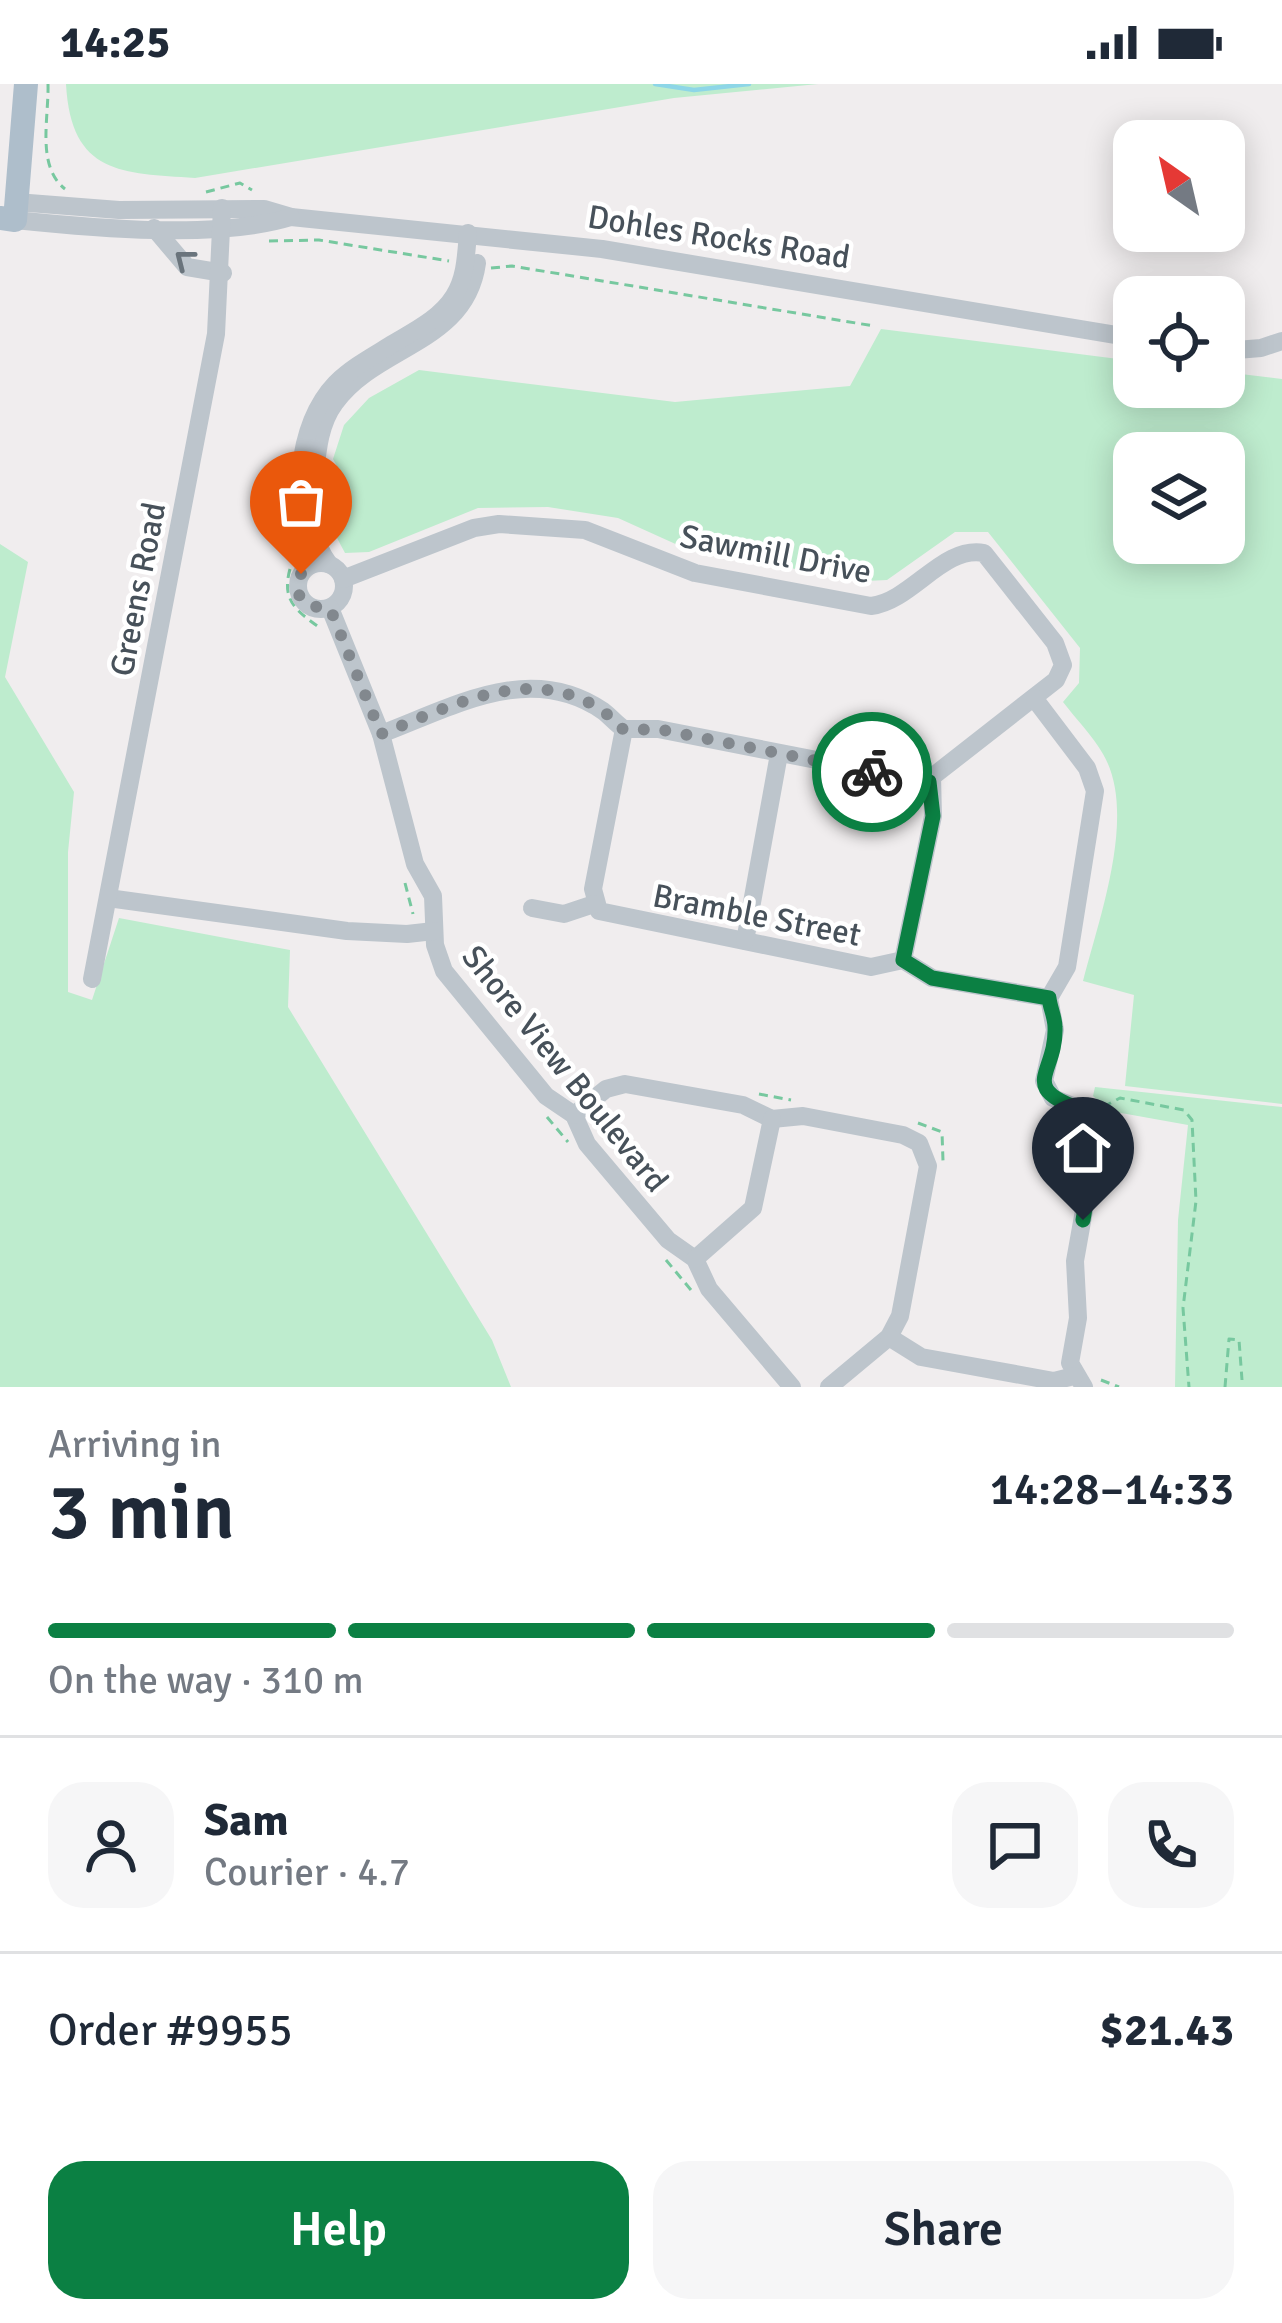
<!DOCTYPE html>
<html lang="en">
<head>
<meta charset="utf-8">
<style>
  body { margin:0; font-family:Signika,sans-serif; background:#f6f6f7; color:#1f2937; height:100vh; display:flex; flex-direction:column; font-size:45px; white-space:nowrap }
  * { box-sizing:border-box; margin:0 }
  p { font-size:39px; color:#747a83 }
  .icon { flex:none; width:66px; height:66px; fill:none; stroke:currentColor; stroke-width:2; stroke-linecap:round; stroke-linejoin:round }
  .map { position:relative; height:1303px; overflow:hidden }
  .side { display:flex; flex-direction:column; background:#fff; flex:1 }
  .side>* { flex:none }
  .needle { width:78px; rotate:326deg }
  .fabs { position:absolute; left:1113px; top:36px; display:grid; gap:24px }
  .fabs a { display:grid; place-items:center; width:132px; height:132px; border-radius:24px; background:#fff; box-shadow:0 6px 30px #0003; font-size:60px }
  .pin { position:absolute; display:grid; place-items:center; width:102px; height:102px; color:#fff; margin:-123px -51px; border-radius:50% 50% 50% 0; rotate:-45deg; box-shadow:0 0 12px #0007 }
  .pin .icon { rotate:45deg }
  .courier { position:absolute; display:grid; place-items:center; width:120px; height:120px; margin:-60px; border:9px solid #0b8043; border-radius:50%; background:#fff; color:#222; box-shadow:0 3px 15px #0007 }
  .head em { font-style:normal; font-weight:600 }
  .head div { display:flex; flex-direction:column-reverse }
  .head { display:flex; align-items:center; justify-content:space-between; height:204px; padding:0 48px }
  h1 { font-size:78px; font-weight:600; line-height:90px }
  .bar { display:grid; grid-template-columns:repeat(4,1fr); gap:18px 12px; align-content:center; height:144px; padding:0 48px }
  .bar i { height:15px; border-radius:9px; background:#e0e1e3 }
  .bar .on { background:#0b8043 }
  .bar p { grid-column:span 4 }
  .line { display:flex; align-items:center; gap:30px; padding:0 48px; border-top:3px solid #e0e1e3 }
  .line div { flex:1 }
  .round { display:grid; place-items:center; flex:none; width:126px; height:126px; border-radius:36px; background:#f6f6f7 }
  .button { display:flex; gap:24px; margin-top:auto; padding:24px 48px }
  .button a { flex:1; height:138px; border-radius:36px; background:#0b8043; color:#fff; font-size:48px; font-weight:600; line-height:138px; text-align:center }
  .button a+a { background:#f6f6f7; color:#1f2937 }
  .status { display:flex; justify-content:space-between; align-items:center; height:84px; padding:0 60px; background:#fff; direction:ltr }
  .status svg { height:33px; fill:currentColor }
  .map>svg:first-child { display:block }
  .green { fill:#beecce; fill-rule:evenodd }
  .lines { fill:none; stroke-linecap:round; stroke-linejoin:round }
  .stream { stroke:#8dd6e7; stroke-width:4.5 }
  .path { stroke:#77c89f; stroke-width:3; stroke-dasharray:9 6; stroke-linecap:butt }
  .minor { stroke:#bdc5cc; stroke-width:18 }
  .major { stroke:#aebecb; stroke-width:24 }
  .oneway { stroke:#6a747c }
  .done { stroke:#82888e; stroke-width:12; stroke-dasharray:0 21.6 }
  .route { stroke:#0b8043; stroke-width:15 }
  .labels { text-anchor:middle; stroke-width:9; stroke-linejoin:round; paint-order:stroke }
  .street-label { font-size:33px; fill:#47515a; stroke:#fff }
</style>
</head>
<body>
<div class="status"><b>14:25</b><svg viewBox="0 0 49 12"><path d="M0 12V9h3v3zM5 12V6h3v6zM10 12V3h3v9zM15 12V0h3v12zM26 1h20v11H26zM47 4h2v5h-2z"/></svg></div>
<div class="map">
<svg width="1282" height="1303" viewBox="0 0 1282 1303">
  <rect width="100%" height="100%" fill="#f0edee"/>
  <!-- green -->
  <g class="green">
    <path d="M66,0H818L674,14L195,94C122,89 71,91 66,0Z"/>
    <path d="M881,245L1134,277V303H1224V288L1282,295V1020L1125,1002L1134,911L1083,897C1099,834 1138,729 1103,670C1092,651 1076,635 1063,618L1079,599L1080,564L988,448H955L887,496L866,497L691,467L618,434L548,423L478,424L369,468L345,469L328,437L344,395L333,375L344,341L369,314L419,286L675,318L850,302ZM1224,369V459H1134V369Z"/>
    <path d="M0,460L28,478L5,593L74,708L68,768V908L92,916L119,834L290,866L288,923L492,1256L511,1303H0Z"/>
    <path d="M1095,1003L1282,1023V1303H1175L1178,1136L1188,1041L1110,1027L1093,1012Z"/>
  </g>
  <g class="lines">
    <!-- stream -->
    <path class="stream" d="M655,0L694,6L749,0"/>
    <!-- path -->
    <g class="path">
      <path d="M48,0C49,34 36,82 65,105"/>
      <path d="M206,108L240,99L252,106"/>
      <path d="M269,157L319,156L449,177"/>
      <path d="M491,184L512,182L874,242"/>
      <path d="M290,485C281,517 297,527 320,544"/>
      <path d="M405,799L413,830"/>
      <path d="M759,1010L791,1016"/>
      <path d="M1103,1023L1120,1014L1184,1026L1192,1036L1196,1117L1183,1224L1189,1303"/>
      <path d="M547,1033L568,1058"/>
      <path d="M918,1039L942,1048L943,1077"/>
      <path d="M666,1176L691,1206"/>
      <path d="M1101,1296L1119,1303"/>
      <path d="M1225,1303L1229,1255L1239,1256L1242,1296"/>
    </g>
    <!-- minor -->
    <g class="minor">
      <path d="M16,118L119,126L264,125L291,133L602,165L1134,254"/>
      <path d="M15,136C93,144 217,156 291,133"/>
      <path d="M154,144L187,183L223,189"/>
      <path d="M1224,267L1261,264L1282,257"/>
      <circle cx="321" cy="502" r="23"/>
      <path d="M329,480C310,454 311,431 314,400C317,372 318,342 335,319C377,261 466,260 477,179"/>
      <path d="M306,484C295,427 292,345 336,299C351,284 371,273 389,262C412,248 440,235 454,212C466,193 466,170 468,149"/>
      <path d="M343,495L474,444L499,440L585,446L695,489L871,522C912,517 943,461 984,469L1055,559L1063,581L1056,596L932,693L933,732L903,876"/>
      <path d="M330,524L381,650L415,780L433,812L435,861L444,887L546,1012L574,1031L587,1060L668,1156L695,1175L709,1205L792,1303"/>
      <path d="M1034,614L1087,684L1095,707L1067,883L1049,914L1055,946L1044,997L1053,1014L1085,1027L1098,1048L1075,1177L1078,1234L1070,1279L1084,1303"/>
      <path d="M624,645L593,805L599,827L871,883L903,876L932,894L1049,914"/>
      <path d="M381,650C453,623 530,577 603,627C611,633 616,640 624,645H658L929,698"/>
      <path d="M108,814L347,847L407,850L434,847"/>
      <path d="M532,824L564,830L594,820"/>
      <path d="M745,857L779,670"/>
      <path d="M92,895L216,250L222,124"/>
      <path d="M574,1031L606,1005L625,1000L743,1021L772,1035L803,1032L903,1051L919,1059L928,1082L900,1232L889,1253L829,1303"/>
      <path d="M695,1175L753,1124L772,1035"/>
      <path d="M889,1253L921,1273L1054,1297L1074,1292"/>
    </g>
    <!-- major -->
    <path class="major" d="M0,134L15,136L26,0"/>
  </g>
  <!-- one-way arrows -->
  <defs><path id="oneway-chevron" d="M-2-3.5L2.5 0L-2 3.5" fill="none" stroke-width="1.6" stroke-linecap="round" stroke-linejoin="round" transform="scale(3)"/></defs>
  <use class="oneway" href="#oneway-chevron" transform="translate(184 175) rotate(-142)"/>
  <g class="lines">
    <!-- done -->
    <path class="done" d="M301,490L299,511L309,522L330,524L381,650C452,622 531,578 603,627C611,633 616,640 624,646L658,645L872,688"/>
    <!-- route -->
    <path class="route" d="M872,688L929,698L933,732L903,876L932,894L1049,914C1050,924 1055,933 1055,943C1057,991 1015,1003 1085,1027L1098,1048L1083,1136"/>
  </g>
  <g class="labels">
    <!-- street labels -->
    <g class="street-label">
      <text transform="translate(719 152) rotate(9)" y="12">Dohles Rocks Road</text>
      <text transform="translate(776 469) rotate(11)" y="12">Sawmill Drive</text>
      <text transform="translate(137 505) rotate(-79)" y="12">Greens Road</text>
      <text transform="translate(757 830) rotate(11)" y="12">Bramble Street</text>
      <text transform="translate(566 984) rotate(51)" y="12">Shore View Boulevard</text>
    </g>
  </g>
</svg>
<div class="fabs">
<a><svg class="needle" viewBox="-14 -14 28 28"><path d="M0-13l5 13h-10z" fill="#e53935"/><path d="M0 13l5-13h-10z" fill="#747a83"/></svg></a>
<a><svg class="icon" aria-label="locate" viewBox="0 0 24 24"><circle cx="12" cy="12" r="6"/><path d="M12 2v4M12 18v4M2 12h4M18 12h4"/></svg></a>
<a><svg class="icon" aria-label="layers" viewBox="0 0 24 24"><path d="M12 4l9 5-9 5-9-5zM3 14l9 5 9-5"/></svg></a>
</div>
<div class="pin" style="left:301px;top:490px;background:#ea580c"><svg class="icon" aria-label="bag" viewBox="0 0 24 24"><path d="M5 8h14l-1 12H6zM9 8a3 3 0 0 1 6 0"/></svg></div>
<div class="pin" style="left:1083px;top:1136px;background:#1f2937"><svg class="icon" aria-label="home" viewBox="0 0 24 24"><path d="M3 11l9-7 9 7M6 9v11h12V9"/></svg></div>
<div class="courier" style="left:872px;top:688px"><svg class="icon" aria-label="bike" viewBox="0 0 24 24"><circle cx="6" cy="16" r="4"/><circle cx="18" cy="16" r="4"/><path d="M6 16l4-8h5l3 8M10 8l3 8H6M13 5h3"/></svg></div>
</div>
<section class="side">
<div class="head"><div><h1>3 min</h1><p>Arriving in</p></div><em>14:28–14:33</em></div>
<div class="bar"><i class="on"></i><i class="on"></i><i class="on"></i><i></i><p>On the way · 310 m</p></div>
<div class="line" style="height:216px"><a class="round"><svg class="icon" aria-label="person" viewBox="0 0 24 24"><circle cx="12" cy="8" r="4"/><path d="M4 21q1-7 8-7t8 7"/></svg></a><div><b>Sam</b><p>Courier · 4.7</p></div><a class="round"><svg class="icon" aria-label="chat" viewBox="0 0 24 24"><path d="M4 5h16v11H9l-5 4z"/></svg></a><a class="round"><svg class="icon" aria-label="phone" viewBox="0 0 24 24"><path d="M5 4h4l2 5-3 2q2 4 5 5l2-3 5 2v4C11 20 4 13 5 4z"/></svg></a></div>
<div class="line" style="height:156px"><div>Order #9955</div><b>$21.43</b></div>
<div class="button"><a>Help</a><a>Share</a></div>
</section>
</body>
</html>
